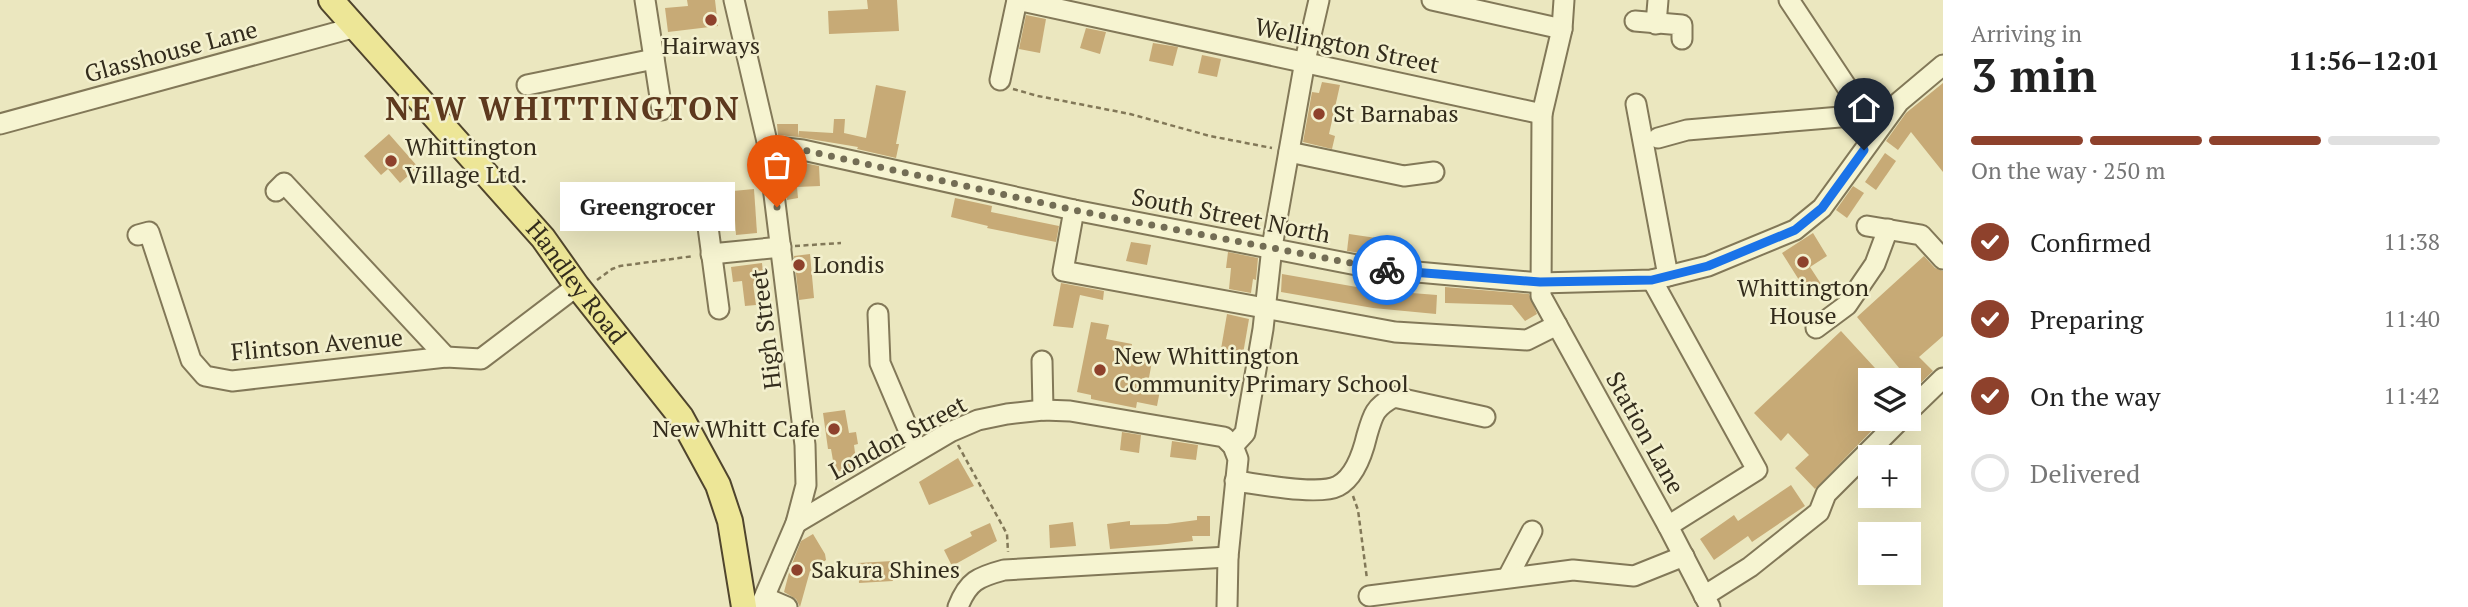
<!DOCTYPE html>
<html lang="en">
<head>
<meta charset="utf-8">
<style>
  body { margin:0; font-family:"PT Serif",serif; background:#f2f2f2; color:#222; height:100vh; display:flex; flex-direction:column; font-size:26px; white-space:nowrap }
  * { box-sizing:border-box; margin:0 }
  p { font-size:23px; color:#767676 }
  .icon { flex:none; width:38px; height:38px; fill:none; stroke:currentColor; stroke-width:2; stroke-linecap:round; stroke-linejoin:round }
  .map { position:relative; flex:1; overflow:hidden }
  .details { display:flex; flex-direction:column; background:#fff; width:525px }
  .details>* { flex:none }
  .controls { position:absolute; left:1858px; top:368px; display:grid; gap:14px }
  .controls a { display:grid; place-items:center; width:63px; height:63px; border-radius:0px; background:#fff; box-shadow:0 7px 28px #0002; font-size:35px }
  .pin { position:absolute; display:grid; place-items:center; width:60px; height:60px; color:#fff; margin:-72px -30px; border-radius:50% 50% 50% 0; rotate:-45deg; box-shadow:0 0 7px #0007 }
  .pin .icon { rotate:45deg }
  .courier { position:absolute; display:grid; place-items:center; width:70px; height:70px; margin:-35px; border:5px solid #1a73e8; border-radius:50%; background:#fff; color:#222; box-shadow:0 2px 9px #0007 }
  .bubble { position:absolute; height:49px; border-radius:0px; background:#fff; box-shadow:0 7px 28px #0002; font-size:23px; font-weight:700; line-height:49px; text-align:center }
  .summary em { font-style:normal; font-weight:700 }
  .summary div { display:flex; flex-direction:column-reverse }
  .summary { display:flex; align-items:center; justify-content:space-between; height:119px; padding:0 28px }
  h1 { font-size:46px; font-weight:700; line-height:52px }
  .bar { display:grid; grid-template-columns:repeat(4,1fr); gap:10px 7px; align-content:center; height:84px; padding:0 28px }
  .bar i { height:9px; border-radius:5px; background:#e0e0e0 }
  .bar .selected { background:#8e412c }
  .bar p { grid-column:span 4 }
  ol { padding:0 28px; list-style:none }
  li { display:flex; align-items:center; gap:21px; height:77px }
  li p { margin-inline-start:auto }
  li .icon { padding:7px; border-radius:50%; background:#8e412c; color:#fff; stroke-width:4 }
  li:last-child { color:#767676 }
  li i { width:38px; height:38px; border:4px solid #e0e0e0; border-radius:50% }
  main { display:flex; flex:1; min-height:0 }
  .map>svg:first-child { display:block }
  .building { fill:#c7aa76 }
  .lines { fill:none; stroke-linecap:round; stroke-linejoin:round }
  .minor-casing { stroke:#827858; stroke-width:23 }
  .major-casing { stroke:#50452d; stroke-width:28 }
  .path { stroke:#827858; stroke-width:2.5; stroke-dasharray:5 3.5; stroke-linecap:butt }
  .minor { stroke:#f6f4d1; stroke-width:19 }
  .major { stroke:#ede697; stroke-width:24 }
  .done { stroke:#736d55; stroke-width:7; stroke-dasharray:0 12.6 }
  .route { stroke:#1a73e8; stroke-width:9 }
  .poi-dot { fill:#8e412c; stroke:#f3f0ce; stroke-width:2.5 }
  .labels { text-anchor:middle; stroke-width:5; stroke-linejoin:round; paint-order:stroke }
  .poi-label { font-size:24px; fill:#332c1c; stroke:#f3f0ce; text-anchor:start }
  .street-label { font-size:24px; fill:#332c1c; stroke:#f3f0ce }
  .district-label { font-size:32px; font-weight:bold; letter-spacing:2px; fill:#5d391e; stroke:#f3f0ce }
</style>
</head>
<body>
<main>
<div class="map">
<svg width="1943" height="607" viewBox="0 0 1943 607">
  <rect width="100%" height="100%" fill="#ebe7bf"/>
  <!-- building -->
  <g class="building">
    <path d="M687,0H715L718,26L668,32L665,8L688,6Z"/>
    <path d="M867,0H897L899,31L829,34L828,11L868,9Z"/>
    <path d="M1026,15L1046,19L1040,53L1019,49Z"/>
    <path d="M1086,28L1106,32L1100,54L1080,48Z"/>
    <path d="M1153,43L1178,47L1173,66L1149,61Z"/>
    <path d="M1202,55L1221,59L1217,77L1198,73Z"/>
    <path d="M1322,82L1340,85L1329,134L1335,136L1332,149L1303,142L1312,92L1319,93Z"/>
    <path d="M1943,83V172L1911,132L1898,150L1886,141L1906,113Z"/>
    <path d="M876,85L906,91L896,144H899L896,158L857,149L858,147L798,137L799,131L833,133L834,119H845L844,133L866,138Z"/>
    <path d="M777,124H798V137L778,135Z"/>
    <path d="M389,134L418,167L400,183L388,169L381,175L364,156Z"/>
    <path d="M1885,153L1896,161L1876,190L1865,182Z"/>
    <path d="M799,162L819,166L820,186L797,187L798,198L787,200L782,163Z"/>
    <path d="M1853,186L1864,193L1847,218L1836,210Z"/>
    <path d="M754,189L757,233L736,235L733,191Z"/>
    <path d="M955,198L992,206L991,212L1059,226L1056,242L987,228L988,226L951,217Z"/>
    <path d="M1813,233L1827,256L1810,267L1825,290L1811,299L1782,253Z"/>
    <path d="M1349,234L1397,241L1394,258L1347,251Z"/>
    <path d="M1131,242L1151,245L1147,265L1126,261Z"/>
    <path d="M1228,252L1258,258L1256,280L1253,279L1251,293L1229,289L1231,268H1226Z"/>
    <path d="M810,254L814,298L799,300L794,256Z"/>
    <path d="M1924,256L1935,268L1943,271V336L1919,357L1933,371L1909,394V380L1857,317Z"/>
    <path d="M762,263L764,283L753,284L756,305L745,306L742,281L733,282L731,267Z"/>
    <path d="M1282,274L1374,290L1437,295L1436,314L1373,308L1281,292Z"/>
    <path d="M1061,283L1104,291L1103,300L1080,295L1073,328L1053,326Z"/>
    <path d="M1445,287L1529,294L1537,314L1525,321L1512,305L1445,303Z"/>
    <path d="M1227,314L1249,319L1243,354L1221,349Z"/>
    <path d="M1091,322L1109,325L1106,339L1132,344L1131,352L1153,356L1148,383L1161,385L1157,406L1137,402L1136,408L1091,399V395L1077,392Z"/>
    <path d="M1841,331L1886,380H1871V418H1884L1815,489L1795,468L1809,455L1788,433L1781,441L1754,413Z"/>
    <path d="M845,410L849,433L856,432L858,444L854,445L857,468L835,472L831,449H828L823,413Z"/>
    <path d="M1122,432L1141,435L1139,453L1120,450Z"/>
    <path d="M1172,441L1198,445L1196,460L1170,457Z"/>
    <path d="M958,458L974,486L929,505L919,482Z"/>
    <path d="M1791,485L1805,506L1752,542L1748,536L1714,560L1700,539L1734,515L1738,521Z"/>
    <path d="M1197,516H1210V536H1192L1193,541L1159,545L1110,549L1107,524L1130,521V525L1167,524L1197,520Z"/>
    <path d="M1073,522L1076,546L1050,548L1049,525Z"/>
    <path d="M990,523L997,541L952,566L944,550L972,536L970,532Z"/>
    <path d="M813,534L825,554L826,560L810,571L800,607L796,599L784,592L790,569L801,541Z"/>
    <path d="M892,561L893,581L859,583L858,563Z"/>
  </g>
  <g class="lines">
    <defs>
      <g id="minor">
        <path d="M645,0L662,110"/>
        <path d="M734,0L768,146L805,445L806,485L796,523L760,607"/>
        <path d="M1017,0L1542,114"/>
        <path d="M1432,0L1562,29"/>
        <path d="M1564,0L1562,29L1542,114L1541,296L1668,526L1710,607"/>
        <path d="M1789,0L1870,122"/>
        <path d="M1635,21L1682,25V39"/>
        <path d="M1656,24L1658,0"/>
        <path d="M1000,80L1017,0"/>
        <path d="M527,85L654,59"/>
        <path d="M1636,104L1668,276"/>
        <path d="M0,124L356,27"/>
        <path d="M1658,138L1687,130L1864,115"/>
        <path d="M768,146L803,150L1074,210L1372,268L1540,283L1652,280L1708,266L1795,230L1822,208L1899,102L1943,65"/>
        <path d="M1289,152L1404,176L1434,172"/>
        <path d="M276,191L284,183L446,357"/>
        <path d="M1074,210L1063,271L1395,332L1527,340L1557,325"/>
        <path d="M706,212L719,309"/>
        <path d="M1867,226L1921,235L1943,259"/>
        <path d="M138,235L149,232L191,360L205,376L232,381L446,357L481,359L577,286"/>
        <path d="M711,254L781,247"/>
        <path d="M1652,280L1757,470L1668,526"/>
        <path d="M878,314L880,363L917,450"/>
        <path d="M1816,328L1847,305L1875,264L1888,229"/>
        <path d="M1042,361L1043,410"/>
        <path d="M1909,411L1943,378"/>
        <path d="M1233,446L1245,433L1263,329L1272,247L1305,61L1319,0"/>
        <path d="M1235,481C1259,484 1319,496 1338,486C1355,477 1363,452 1367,435C1373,414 1375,407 1394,397L1485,417"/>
        <path d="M796,523L950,432L978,420L1007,414L1043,410L1070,411L1224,437L1233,446L1238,459L1228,557L1227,607"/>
        <path d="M1508,577L1532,531"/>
        <path d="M1369,596L1573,570L1634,576L1684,556"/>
        <path d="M1704,596L1750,567L1819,512L1826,494L1902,418"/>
        <path d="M766,598L787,607"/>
        <path d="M958,607C968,581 978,577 1004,570L1228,557"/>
      </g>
      <g id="major">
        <path id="s1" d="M331,0L543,238L577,286L681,417L718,485L730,521L744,607"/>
      </g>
    </defs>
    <!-- minor casing -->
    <use href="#minor" class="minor-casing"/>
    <!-- major casing -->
    <use href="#major" class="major-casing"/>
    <!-- path -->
    <g class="path">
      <path d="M1013,89L1038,96L1130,114L1210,136L1272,148"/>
      <path d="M795,246L841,243"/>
      <path d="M597,280L612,269L620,266L694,256"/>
      <path d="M958,445L1007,534L1008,552"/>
      <path d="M1353,496L1358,510L1367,579"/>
    </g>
    <!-- minor -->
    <use href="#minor" class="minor"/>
    <!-- major -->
    <use href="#major" class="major"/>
  </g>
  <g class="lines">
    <!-- done -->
    <path class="done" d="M777,207L768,146L803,150L1074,210L1387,270"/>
    <!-- route -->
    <path class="route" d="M1387,270L1540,282L1652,280L1708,266L1795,230L1822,208L1864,150"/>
  </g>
  <!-- markers -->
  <g class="poi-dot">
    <circle cx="711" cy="20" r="7"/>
    <circle cx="1319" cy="114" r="7"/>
    <circle cx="391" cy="161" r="7"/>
    <circle cx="1803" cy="262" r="7"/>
    <circle cx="799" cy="265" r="7"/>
    <circle cx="1100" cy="370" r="7"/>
    <circle cx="834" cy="429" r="7"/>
    <circle cx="797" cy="570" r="7"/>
  </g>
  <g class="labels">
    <!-- poi labels -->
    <g class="poi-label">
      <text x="711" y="54" text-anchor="middle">Hairways</text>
      <text x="1333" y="122">St Barnabas</text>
      <text x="405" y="155">Whittington<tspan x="405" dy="28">Village Ltd.</tspan></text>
      <text x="813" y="273">Londis</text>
      <text x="1803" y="296" text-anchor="middle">Whittington<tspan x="1803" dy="28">House</tspan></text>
      <text x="1114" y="364">New Whittington<tspan x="1114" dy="28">Community Primary School</tspan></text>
      <text x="820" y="437" text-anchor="end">New Whitt Cafe</text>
      <text x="811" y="578">Sakura Shines</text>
    </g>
    <!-- street labels -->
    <g class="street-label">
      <text transform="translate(1347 46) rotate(12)" y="8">Wellington Street</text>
      <text transform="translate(171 52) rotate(-15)" y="8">Glasshouse Lane</text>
      <text transform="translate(1231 216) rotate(11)" y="8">South Street North</text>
      <text dy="8" stroke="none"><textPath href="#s1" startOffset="374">Handley Road</textPath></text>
      <text transform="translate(766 329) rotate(-97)" y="8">High Street</text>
      <text transform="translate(317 345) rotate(-5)" y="8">Flintson Avenue</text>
      <text transform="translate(1645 433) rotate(61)" y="8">Station Lane</text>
      <text transform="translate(898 438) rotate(-28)" y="8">London Street</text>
    </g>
    <!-- district labels -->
    <g class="district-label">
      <text x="563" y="120">NEW WHITTINGTON</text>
    </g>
  </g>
</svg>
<div class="controls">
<a><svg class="icon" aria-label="layers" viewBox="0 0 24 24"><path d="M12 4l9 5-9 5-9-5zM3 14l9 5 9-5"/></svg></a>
<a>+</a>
<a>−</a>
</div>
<div class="pin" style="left:777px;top:207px;background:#ea580c"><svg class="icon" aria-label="bag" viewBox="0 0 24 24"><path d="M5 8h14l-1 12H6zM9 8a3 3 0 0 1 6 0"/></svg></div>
<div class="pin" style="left:1864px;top:150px;background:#1f2937"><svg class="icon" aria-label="home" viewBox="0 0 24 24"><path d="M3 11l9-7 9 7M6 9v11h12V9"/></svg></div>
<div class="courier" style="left:1387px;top:270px"><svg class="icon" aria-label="bike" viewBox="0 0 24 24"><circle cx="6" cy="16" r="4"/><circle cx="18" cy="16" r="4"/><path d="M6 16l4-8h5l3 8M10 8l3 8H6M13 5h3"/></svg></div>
<div class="bubble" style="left:560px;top:182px;width:175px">Greengrocer</div>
</div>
<section class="details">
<div class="summary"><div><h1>3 min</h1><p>Arriving in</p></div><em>11:56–12:01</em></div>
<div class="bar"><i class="selected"></i><i class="selected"></i><i class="selected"></i><i></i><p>On the way · 250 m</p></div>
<ol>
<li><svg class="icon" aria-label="check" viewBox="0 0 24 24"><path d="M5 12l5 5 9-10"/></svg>Confirmed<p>11:38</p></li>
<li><svg class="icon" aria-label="check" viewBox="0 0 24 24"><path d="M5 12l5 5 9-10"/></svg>Preparing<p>11:40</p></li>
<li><svg class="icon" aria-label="check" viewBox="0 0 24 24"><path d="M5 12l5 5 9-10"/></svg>On the way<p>11:42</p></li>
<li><i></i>Delivered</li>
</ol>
</section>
</main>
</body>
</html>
